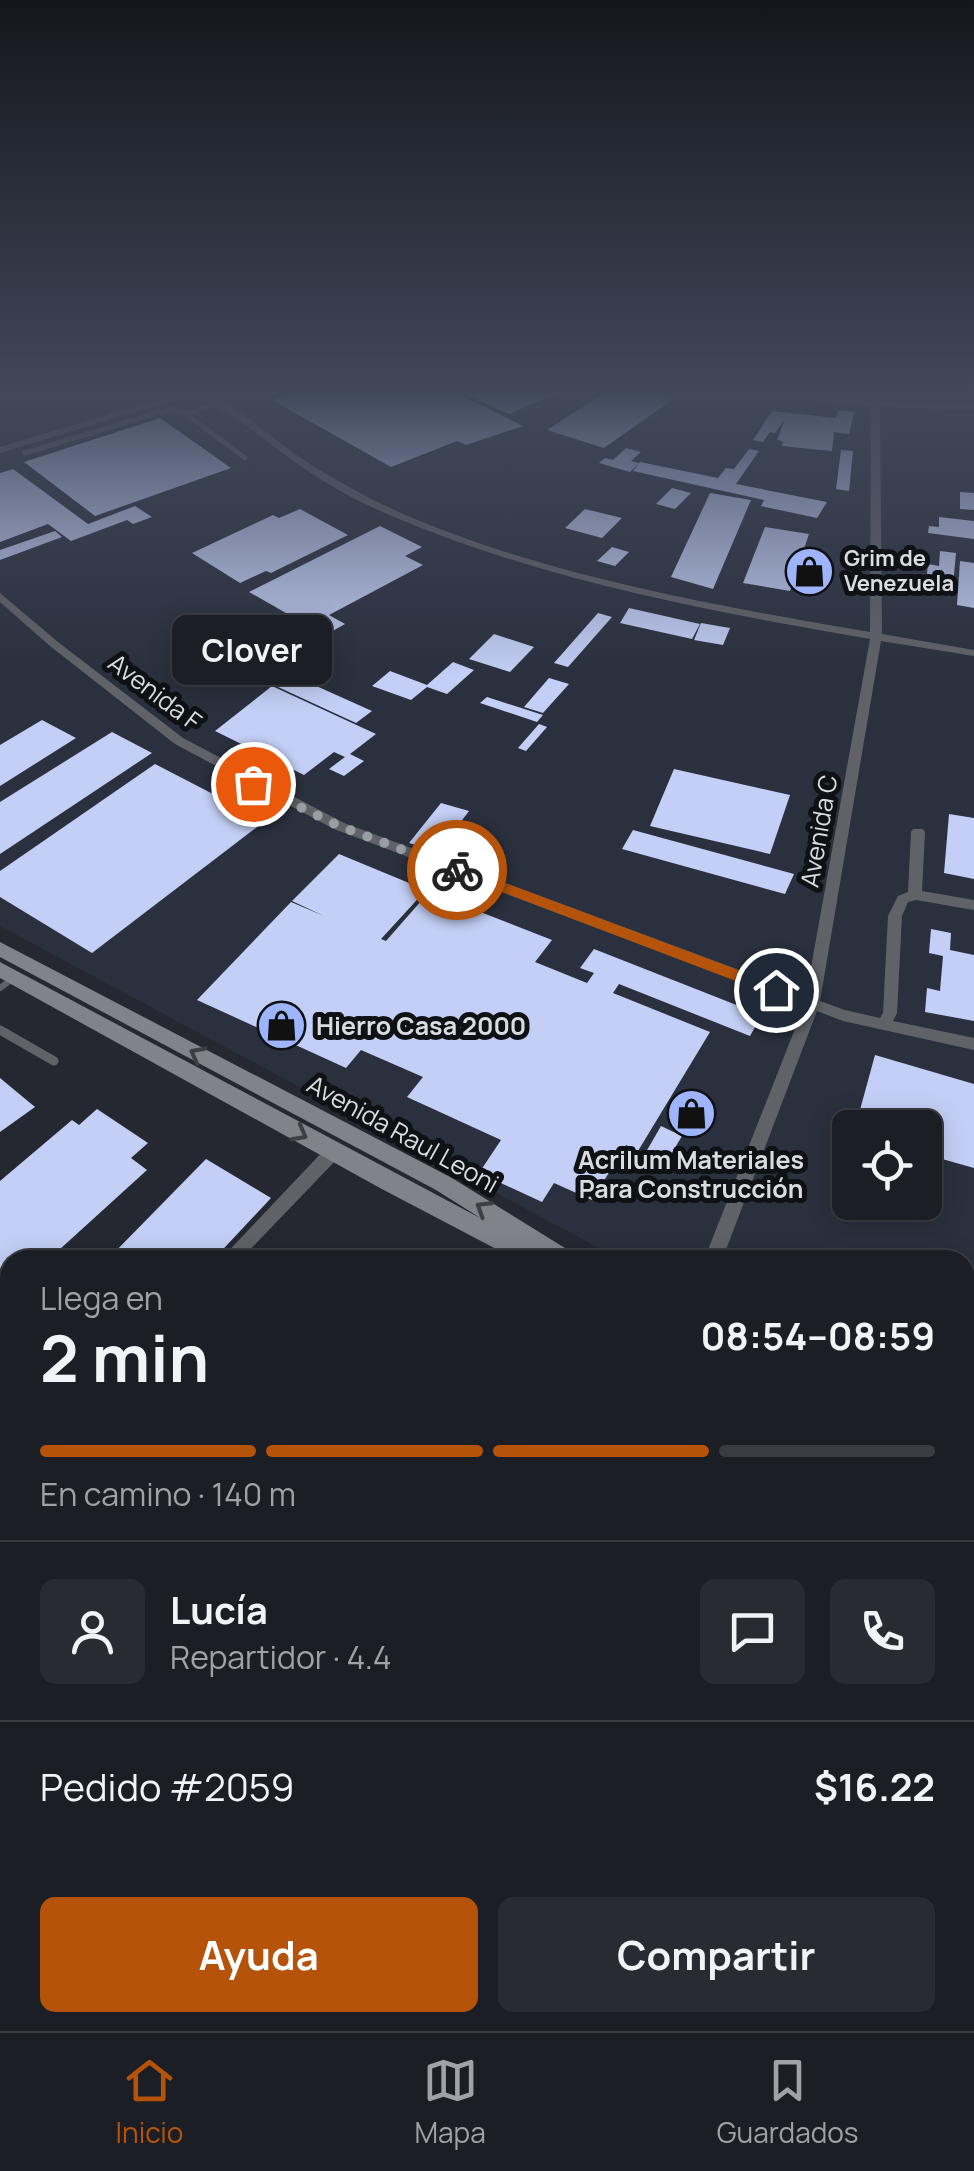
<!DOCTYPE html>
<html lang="es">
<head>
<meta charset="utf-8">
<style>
  body { margin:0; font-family:Manrope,sans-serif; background:#292b32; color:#f1f3f6; height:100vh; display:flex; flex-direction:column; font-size:38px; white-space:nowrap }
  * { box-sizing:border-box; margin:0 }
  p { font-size:32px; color:#a0a2a7 }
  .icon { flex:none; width:55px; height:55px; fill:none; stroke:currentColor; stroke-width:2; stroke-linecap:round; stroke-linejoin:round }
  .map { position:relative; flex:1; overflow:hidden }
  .panel { position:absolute; left:0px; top:1250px; width:975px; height:782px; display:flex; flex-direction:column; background:#1c1e25; border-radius:30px 30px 0 0; box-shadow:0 5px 25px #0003,0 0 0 2px #3a3c42 }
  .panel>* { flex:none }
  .fabs { position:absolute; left:832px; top:1110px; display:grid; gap:20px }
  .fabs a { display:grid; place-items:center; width:110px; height:110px; border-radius:15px; background:#1c1e25; box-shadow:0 5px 25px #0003,0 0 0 2px #3a3c42; font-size:50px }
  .pin { position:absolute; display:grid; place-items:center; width:85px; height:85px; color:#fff; margin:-42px; border:5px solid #fff; border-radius:50%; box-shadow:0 2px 10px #0007 }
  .courier { position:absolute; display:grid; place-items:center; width:100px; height:100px; margin:-50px; border:8px solid #b45309; border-radius:50%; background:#fff; color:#222; box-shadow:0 2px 12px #0007 }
  .bubble { position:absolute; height:70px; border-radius:15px; background:#1c1e25; box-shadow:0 5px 25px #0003,0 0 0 2px #3a3c42; font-size:32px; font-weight:700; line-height:70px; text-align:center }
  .head em { font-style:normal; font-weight:700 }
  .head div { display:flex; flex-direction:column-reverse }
  .head { display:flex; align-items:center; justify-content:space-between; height:170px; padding:0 40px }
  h1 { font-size:65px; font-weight:700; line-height:75px }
  .bar { display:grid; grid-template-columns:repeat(4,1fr); gap:15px 10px; align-content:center; height:120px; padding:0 40px }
  .bar i { height:12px; border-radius:8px; background:#3a3c42 }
  .bar .on { background:#b45309 }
  .bar p { grid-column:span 4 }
  .line { display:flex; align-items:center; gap:25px; padding:0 40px; border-top:2px solid #3a3c42 }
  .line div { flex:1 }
  .round { display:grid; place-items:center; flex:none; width:105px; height:105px; border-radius:15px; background:#292b32 }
  .primary-button { display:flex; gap:20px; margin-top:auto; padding:20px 40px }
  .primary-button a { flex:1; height:115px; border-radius:15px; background:#b45309; color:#fff; font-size:40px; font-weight:700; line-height:115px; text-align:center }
  .primary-button a+a { background:#292b32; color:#f1f3f6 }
  .tabs { display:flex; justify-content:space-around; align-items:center; height:140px; border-top:2px solid #3a3c42; background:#1c1e25; font-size:28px; color:#a0a2a7 }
  .tabs a { display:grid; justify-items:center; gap:5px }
  .tabs .on { color:#b45309 }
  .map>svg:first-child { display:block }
  .built { fill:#2b303e; fill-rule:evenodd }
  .building { fill:#c3cff6 }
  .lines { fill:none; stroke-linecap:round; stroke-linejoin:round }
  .lane-far2 { stroke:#616267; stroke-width:5 }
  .lane-far1 { stroke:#616267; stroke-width:6 }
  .lane { stroke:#616267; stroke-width:9 }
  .street { fill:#616267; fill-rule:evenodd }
  .secondary { fill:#81838b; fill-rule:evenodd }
  .oneway { stroke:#3d3f44 }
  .route { fill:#b45309 }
  .done { stroke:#9b9da4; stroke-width:10; stroke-dasharray:0 18 }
  .labels { text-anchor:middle; stroke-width:10; stroke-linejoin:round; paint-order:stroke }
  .far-poi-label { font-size:22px; font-weight:bold; fill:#dadce2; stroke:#0f1115; text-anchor:start }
  .street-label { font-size:25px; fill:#dadce2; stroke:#0f1115 }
  .poi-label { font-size:25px; font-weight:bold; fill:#dadce2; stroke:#0f1115; text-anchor:start }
</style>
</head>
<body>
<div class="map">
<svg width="974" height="2031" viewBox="0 0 974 2031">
  <rect width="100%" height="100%" fill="#252831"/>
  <!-- built -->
  <path class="built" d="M0,392H974V1403L965,1400V1260H621L0,926ZM850,1128H925V1202H850Z"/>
  <!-- building -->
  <g class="building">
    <path d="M294,392H455L523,426L466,445L457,441L391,467L272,400Z"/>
    <path d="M460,392H560L509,414Z"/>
    <path d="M606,392H655L675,398L604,448L547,430Z"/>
    <path d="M838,410L854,412L849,434L834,432L832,451L782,446L783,441L777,440L785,419L775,433L770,432L763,442L753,440L772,411L836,418Z"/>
    <path d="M160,418L231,468L95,516L24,462Z"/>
    <path d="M626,448L641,452L631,461L639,463L630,472L599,463L605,458L613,460Z"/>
    <path d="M749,449L759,451L736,484L827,502L817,518L761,506L764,500L633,471L640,462L718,478L726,468L734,469Z"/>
    <path d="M841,450L853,451L849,491L836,489Z"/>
    <path d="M13,469L88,524L135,506L152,517L133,524L127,520L71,541L48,524L0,542V473Z"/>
    <path d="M672,488L691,493L675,509L656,504Z"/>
    <path d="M960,492L974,493V510L960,509Z"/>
    <path d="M710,493L751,500L713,589L671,577Z"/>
    <path d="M300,509L348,535L271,573L266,571L240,583L192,553L273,515L279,518Z"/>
    <path d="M585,509L622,518L602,538L565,528Z"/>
    <path d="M939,517L974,521V539L928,533L929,526L939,527Z"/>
    <path d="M380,526L422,547L405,556L423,565L329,615L345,624L315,641L297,631L307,625L249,592Z"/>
    <path d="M765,527L809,534L790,591L743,583Z"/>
    <path d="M55,531L62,537L0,560V550Z"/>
    <path d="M612,547L629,552L615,566L597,561Z"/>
    <path d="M940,551L956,553L952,596L925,592L928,564L939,566Z"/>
    <path d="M960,561L974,563V608L957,605Z"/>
    <path d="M629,608L700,624L692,639L620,623Z"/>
    <path d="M598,613L612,617L568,667L554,663Z"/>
    <path d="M701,623L730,628L723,645L694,640Z"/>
    <path d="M494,634L534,647L510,672L469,659Z"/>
    <path d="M453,662L474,670L447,694L427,687L411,700L372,686L390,671L427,685Z"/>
    <path d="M294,676L372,711L356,723L278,687Z"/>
    <path d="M549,678L569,684L543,713L524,707Z"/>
    <path d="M272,686L376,734L350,754L364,761L344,776L329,769L345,757L334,752L304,775L215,731Z"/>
    <path d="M487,697L543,715L537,722L480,703Z"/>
    <path d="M42,720L76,738L0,786V745Z"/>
    <path d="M539,724L547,727L526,751L518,748Z"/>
    <path d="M112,732L152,753L0,854V802Z"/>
    <path d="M155,764L265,821L92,953L0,897V871Z"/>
    <path d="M674,769L790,795L770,854L650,826Z"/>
    <path d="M441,803L469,811L438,852L409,843Z"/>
    <path d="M949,814L974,818V879L944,873Z"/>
    <path d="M633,830L794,874L785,894L622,849Z"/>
    <path d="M339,854L426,890L381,939L386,941L429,892L552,940L535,962L587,983L594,973L580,968L594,949L762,1015L750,1036L619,984L613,993L710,1032L638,1151L626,1145L592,1200L554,1183L542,1202L479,1173L501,1140L407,1097L423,1077L361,1050L346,1068L197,1000L291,902L324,916L292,901Z"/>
    <path d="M931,929L951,933L950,950L974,955V1021L925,1012L927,988L940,991L943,956L929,953Z"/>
    <path d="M875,1055L974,1084V1168L935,1157L925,1196V1128H855Z"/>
    <path d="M0,1078L35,1107L0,1132Z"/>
    <path d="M97,1109L148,1143L131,1158L147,1170L48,1260H10V1294L0,1304V1181L72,1120L79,1125Z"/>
    <path d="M661,1126L682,1136L667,1161L646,1152Z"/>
    <path d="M206,1159L271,1198L213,1260H107Z"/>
    <path d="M0,1428L10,1435V1464L0,1475Z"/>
    <path d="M965,1858L974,1862V2006L970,2031H886L887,2022H965Z"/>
  </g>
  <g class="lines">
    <!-- lane-far2 -->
    <g class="lane-far2">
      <path d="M186,414L219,403"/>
      <path d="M25,453L170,409L186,414L245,458"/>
    </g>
    <!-- lane-far1 -->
    <path class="lane-far1" d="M0,988L15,977"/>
    <!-- lane -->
    <path class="lane" d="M0,1030L54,1061"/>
    <!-- street -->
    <g class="street">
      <path d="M182,392C224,392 254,424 287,448C307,463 329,476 351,488C393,512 439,529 484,545C610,587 740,610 870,632L871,406L752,395L748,392H779L871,401V392H879V401L974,404V410L880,407L882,634L974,650V656L881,641L820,1001L845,1010L880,1018L883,1013L888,916L898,896L908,892L911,832L913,829H923L925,832L922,891L974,900V910L916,900L908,902L902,916L897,1013L893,1021L974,1038V1050L843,1021L817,1011L722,1260H704L804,1006L334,829L175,744L50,646L0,602V593L58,642L183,738L344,823L806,995L870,639C702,610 535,579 378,510C344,495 310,474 280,451C251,430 225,406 190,395L0,453V447Z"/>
      <path d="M333,1145L339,1147L341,1152L339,1157L240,1260H220L327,1147Z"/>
      <path d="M10,1477V1501L0,1507V1483Z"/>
    </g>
    <!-- secondary -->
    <g class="secondary">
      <path d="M0,942L452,1178L573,1253L577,1260H517L380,1188L0,978V962L482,1219L436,1190L0,957Z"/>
      <path d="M965,1452L974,1456V1482L965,1478Z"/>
    </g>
  </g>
  <!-- one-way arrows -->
  <defs><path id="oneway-chevron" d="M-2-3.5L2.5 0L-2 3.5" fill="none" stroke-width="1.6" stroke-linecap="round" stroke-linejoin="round" transform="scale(2.5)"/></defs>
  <g class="oneway">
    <use href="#oneway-chevron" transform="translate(197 1054) rotate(-152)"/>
    <use href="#oneway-chevron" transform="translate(300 1134) rotate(29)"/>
    <use href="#oneway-chevron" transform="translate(483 1208) rotate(-148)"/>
  </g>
  <!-- sky -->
  <linearGradient id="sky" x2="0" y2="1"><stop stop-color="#14161b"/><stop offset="0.58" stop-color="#40485a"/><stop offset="1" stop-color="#40485a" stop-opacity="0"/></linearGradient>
  <rect width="974" height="676" fill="url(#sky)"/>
  <!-- route -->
  <path class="route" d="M457,865L781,986L783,990L781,994H770L452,873V867Z"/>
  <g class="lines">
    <!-- done -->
    <path class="done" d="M253,784L339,826L457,870"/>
  </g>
  <!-- icons -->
  <defs>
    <symbol id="shop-disc" viewBox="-11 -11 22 22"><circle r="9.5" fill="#9eb4fd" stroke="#0f1115"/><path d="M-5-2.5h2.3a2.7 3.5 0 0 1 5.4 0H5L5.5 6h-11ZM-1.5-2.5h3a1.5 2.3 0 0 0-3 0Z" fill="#111"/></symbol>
  </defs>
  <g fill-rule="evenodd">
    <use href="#shop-disc" x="782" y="544" width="55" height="55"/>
    <use href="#shop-disc" x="254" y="998" width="55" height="55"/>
    <use href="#shop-disc" x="664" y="1086" width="55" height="55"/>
  </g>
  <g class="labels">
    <!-- far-poi labels -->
    <g class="far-poi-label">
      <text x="844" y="566">Grim de<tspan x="844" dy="25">Venezuela</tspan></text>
    </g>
    <!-- street labels -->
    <g class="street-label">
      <text transform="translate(155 692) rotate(37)" y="9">Avenida F</text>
      <text transform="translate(819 831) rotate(-80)" y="9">Avenida C</text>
      <text transform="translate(403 1134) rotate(29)" y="9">Avenida Raul Leoni</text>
    </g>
    <!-- poi labels -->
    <g class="poi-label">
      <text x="316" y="1035">Hierro Casa 2000</text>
      <text x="691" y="1169" text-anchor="middle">Acrilum Materiales<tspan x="691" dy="29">Para Construcción</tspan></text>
    </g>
  </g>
</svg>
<div class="fabs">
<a><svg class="icon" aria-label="locate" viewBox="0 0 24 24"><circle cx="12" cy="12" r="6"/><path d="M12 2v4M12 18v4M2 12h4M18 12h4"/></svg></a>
</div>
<div class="pin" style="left:253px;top:784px;background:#ea580c"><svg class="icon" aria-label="bag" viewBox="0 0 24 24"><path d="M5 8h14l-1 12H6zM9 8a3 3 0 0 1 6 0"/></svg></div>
<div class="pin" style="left:776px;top:990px;background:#1f2937"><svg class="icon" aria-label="home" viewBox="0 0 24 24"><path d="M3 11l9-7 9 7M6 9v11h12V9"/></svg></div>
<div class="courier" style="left:457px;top:870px"><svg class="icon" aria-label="bike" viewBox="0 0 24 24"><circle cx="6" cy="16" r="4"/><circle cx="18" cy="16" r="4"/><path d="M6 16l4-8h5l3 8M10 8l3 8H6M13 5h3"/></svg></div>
<div class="bubble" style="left:172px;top:615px;width:160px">Clover</div>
<section class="panel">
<div class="head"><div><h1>2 min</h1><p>Llega en</p></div><em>08:54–08:59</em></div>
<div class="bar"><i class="on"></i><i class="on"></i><i class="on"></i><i></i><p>En camino · 140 m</p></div>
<div class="line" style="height:180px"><a class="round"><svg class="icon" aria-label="person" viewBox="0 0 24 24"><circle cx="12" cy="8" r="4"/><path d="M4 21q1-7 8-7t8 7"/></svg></a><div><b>Lucía</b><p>Repartidor · 4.4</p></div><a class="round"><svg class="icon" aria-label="chat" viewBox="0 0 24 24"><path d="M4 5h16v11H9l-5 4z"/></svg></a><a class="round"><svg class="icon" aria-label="phone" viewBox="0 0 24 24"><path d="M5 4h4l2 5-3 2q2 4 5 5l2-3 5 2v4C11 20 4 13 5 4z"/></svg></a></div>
<div class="line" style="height:130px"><div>Pedido #2059</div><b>$16.22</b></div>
<div class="primary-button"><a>Ayuda</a><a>Compartir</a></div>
</section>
</div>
<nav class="tabs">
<a class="on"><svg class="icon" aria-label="home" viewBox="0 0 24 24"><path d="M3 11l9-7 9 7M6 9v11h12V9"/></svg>Inicio</a>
<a><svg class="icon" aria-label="map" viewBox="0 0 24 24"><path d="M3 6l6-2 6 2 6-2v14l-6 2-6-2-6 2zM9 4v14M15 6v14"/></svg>Mapa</a>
<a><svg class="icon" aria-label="saved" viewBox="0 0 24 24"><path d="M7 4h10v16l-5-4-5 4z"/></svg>Guardados</a>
</nav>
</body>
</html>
